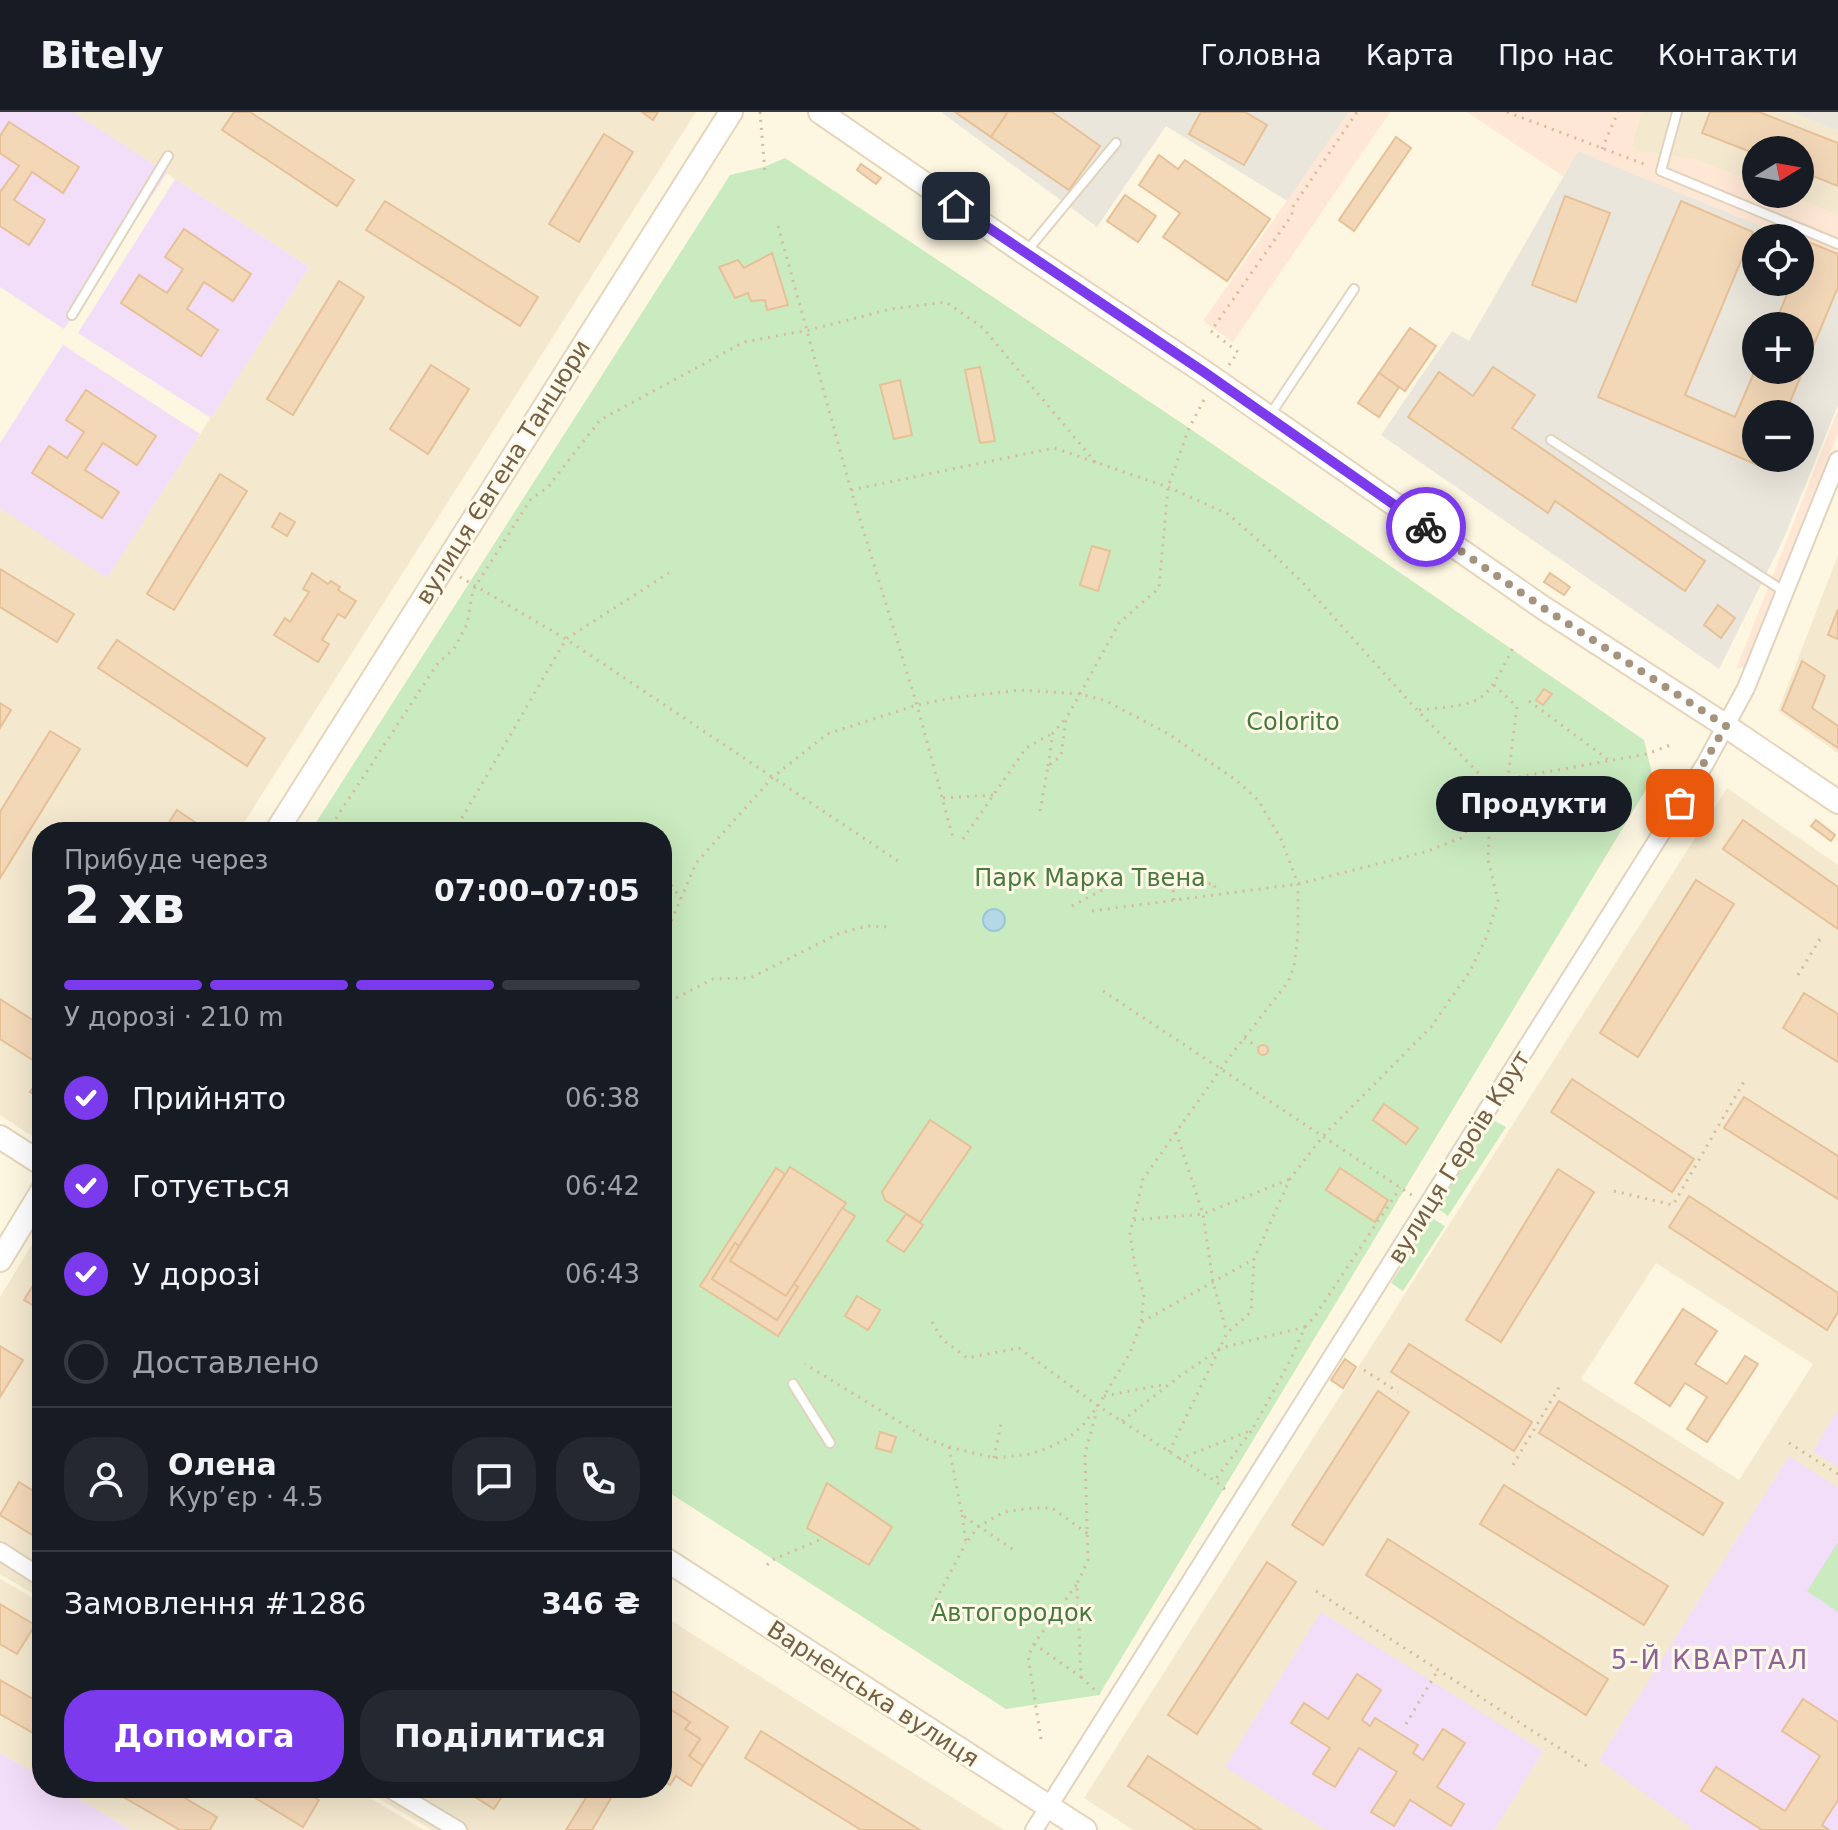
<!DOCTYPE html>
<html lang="uk">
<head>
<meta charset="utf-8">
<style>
  body { margin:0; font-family:"DejaVu Sans",sans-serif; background:#242831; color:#f1f3f6; height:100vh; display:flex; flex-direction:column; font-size:30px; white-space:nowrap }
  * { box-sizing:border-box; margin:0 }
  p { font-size:26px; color:#9ea1a6 }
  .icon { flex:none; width:44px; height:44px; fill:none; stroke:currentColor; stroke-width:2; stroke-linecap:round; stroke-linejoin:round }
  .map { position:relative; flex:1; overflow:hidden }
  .drawer { position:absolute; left:32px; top:710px; width:640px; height:976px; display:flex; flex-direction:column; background:#171b24; border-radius:32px; box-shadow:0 8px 32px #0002 }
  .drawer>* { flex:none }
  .needle { width:52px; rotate:79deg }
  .controls { position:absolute; left:1742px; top:24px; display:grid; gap:16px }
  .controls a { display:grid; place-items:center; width:72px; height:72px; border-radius:50%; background:#171b24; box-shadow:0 8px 32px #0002; font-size:40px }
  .pin { position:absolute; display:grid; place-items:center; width:68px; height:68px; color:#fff; margin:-34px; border-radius:16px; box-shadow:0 4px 12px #0006 }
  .courier { position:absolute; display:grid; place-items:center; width:80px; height:80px; margin:-40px; border:6px solid #7c3aed; border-radius:50%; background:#fff; color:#222; box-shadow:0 2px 10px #0007 }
  .bubble { position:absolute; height:56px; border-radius:28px; background:#171b24; box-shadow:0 8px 32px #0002; font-size:26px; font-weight:700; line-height:56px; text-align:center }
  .head em { font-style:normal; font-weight:700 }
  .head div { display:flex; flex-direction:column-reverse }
  .head { display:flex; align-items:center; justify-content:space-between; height:136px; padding:0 32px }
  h1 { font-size:52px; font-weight:700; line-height:60px }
  .bar { display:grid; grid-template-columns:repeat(4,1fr); gap:12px 8px; align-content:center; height:96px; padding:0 32px }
  .bar i { height:10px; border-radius:6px; background:#363941 }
  .bar .on { background:#7c3aed }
  .bar p { grid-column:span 4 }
  .line { display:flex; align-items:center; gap:20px; padding:0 32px; border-top:2px solid #363941 }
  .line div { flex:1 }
  .round { display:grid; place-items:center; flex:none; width:84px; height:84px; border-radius:32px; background:#242831 }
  ol { padding:0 32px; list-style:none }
  li { display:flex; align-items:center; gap:24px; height:88px }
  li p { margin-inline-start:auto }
  li .icon { padding:8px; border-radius:50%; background:#7c3aed; color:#fff; stroke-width:4 }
  li:last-child { color:#9ea1a6 }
  li i { width:44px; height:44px; border:4px solid #363941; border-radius:50% }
  .button { display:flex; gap:16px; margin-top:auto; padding:16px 32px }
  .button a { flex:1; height:92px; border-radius:32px; background:#7c3aed; color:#fff; font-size:32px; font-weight:700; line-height:92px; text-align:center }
  .button a+a { background:#242831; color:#f1f3f6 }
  header { display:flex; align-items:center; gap:48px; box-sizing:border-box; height:112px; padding:0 40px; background:#171b24; border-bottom:2px solid #363941 }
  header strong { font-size:38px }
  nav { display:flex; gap:44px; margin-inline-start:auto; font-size:28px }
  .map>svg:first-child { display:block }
  .residential { fill:#f4e9cf; fill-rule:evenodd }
  .commercial { fill:#fee7d4 }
  .industrial { fill:#ebe6dc; fill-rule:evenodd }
  .education { fill:#f3def9 }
  .green { fill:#caeabf }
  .water { fill:#b5d8e6; stroke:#9bc6d8; stroke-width:2 }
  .building { fill:#f3d8b8; stroke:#e6c198; stroke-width:2 }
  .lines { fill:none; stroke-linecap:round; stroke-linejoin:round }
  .lane-casing { stroke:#e1d3bd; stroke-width:12 }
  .street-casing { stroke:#e1d3bd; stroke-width:20 }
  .secondary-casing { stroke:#e6d5ba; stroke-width:26 }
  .path { stroke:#d7bb9b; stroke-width:3; stroke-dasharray:2 6; stroke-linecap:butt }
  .lane { stroke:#fff; stroke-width:8 }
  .street { stroke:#fff; stroke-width:16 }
  .secondary { stroke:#fff; stroke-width:22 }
  .done { stroke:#a4937d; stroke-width:8; stroke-dasharray:0 14.4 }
  .route { stroke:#7c3aed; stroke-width:10 }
  .labels { text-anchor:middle; stroke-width:6; stroke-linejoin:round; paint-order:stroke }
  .street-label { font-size:24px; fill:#745e47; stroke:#fff9e7 }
  .park-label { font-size:24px; fill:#487a3f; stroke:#fff9e7 }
  .neighbourhood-label { font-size:26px; letter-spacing:2px; fill:#8e6298; stroke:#fff9e7 }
</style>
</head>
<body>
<header>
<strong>Bitely</strong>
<nav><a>Головна</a><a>Карта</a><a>Про нас</a><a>Контакти</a></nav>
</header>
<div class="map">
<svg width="1838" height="1718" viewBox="0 0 1838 1718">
  <rect width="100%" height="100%" fill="#fdf6e1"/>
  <!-- residential -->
  <g class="residential">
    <path d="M73,0H696L238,720H42L41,1030L0,1003V396L107,465L309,155Z"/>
    <path d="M1641,0H1790L1838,19V103L1784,82H1800V38H1756V71L1694,47L1645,41L1631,36Z"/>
    <path d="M1838,443V641L1778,599Z"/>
    <path d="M1727,676L1838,753V1718H1133L1084,1686ZM1656,1151L1813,1252L1739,1368L1581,1267Z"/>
    <path d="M42,1116V1487L0,1462V1185Z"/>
    <path d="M0,1467L42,1491V1665L0,1641Z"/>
    <path d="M662,1503L1004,1718H432L361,1676H662Z"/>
    <path d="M60,1676H353L424,1718H131Z"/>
  </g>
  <!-- commercial -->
  <g class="commercial">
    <path d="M1349,0H1390L1233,230L1203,209Z"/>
    <path d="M1467,0H1641L1631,36L1645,41L1694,47L1756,71V82H1784L1838,103V146L1800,130V126H1790L1578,39L1563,64Z"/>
    <path d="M1838,298V321L1745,555L1736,557Z"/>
  </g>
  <!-- industrial -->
  <g class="industrial">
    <path d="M941,0H1349L1287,89L1166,14L1097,115Z"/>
    <path d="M1790,0H1838V19Z"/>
    <path d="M1578,39L1790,126H1756V170H1800V130L1838,146V293L1783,428L1719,557L1381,323L1452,219L1469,229ZM1756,214H1800V258H1756ZM1756,302H1800V346H1756Z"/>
  </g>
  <!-- education -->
  <g class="education">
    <path d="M0,0H73L167,61L64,217L0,175Z"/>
    <path d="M175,67L309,155L211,306L78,221Z"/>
    <path d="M63,233L200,322L107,466L0,396V331Z"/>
    <path d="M1838,1298V1355L1813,1339Z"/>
    <path d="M1789,1344L1838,1376V1718H1694L1599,1648Z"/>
    <path d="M1321,1500L1543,1639L1494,1718H1326L1225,1655Z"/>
    <path d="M0,1641L42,1665V1676H60L131,1718H0Z"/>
  </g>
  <!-- green -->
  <g class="green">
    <path d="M785,46L1189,316L1644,628L1653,666L1099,1583L1006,1597L662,1376V720H310L730,63L764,55Z"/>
    <path d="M1493,1008L1506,1015L1448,1104L1437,1096Z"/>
    <path d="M1432,1106L1445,1114L1403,1179L1391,1171Z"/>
    <path d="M1838,1430V1500L1807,1479Z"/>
  </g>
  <!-- water -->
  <circle class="water" cx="994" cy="808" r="11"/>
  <!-- building -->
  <g class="building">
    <path d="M234,0H250L354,68L337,94L222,18Z"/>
    <path d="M642,0H658L653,8Z"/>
    <path d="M955,0H1008L991,25Z"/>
    <path d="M1008,0H1052L1100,34L1069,78L991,25Z"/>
    <path d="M1201,0H1245L1267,13L1244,53L1189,22Z"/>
    <path d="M1710,0H1759L1838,31V74L1800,59V38H1756V42L1702,21Z"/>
    <path d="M9,10L79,55L63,81L32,60L14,88L45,108L29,133L0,114V80L19,54L0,41V24Z"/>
    <path d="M604,22L633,40L579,130L549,112Z"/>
    <path d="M1396,25L1411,36L1354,119L1339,108Z"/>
    <path d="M1159,43L1178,57L1185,48L1270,107L1227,169L1163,125L1180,101L1139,73Z"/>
    <path d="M861,52L881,66L876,72L857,58Z"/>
    <path d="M1125,83L1156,104L1138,130L1107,109Z"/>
    <path d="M1565,84L1610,101L1576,190L1532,173Z"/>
    <path d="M385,89L538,185L520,214L366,118Z"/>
    <path d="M1681,89L1753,120L1685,283L1735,305L1756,256L1800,258V214H1774L1792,170H1800V152L1809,130L1838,142V175L1785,302H1756V346H1766L1762,355L1598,285Z"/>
    <path d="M184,117L251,162L233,189L204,170L187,197L218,218L201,244L121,191L139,163L167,181L183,157L165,145Z"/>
    <path d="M772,141L788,193L767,198L765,188L751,189L748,181L735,186L719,155L738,148L744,156Z"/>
    <path d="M339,169L364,185L293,303L267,287Z"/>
    <path d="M1410,216L1436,234L1405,279L1379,261Z"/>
    <path d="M431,253L469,277L428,342L390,317Z"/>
    <path d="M980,255L995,329L980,331L965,258Z"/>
    <path d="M1493,255L1535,283L1512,316L1705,449L1685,479L1555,389L1548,401L1408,305L1439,260L1473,284Z"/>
    <path d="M1379,261L1399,275L1379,305L1358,291Z"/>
    <path d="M900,268L912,323L894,327L880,273Z"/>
    <path d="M86,278L156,324L137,353L103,331L85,358L119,380L102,406L32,361L49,334L67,346L84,320L66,308Z"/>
    <path d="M220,362L247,379L174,498L147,482Z"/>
    <path d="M280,401L295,410L287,424L272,415Z"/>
    <path d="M1092,434L1110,439L1098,479L1080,473Z"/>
    <path d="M0,457L74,502L57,530L0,495Z"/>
    <path d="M312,461L328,472L331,469L340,475L338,478L356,489L345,506L338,502L322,528L329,532L318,550L274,523L285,506L290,510L309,480L303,477Z"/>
    <path d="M1550,461L1570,475L1564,483L1544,470Z"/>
    <path d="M1718,493L1735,506L1721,526L1704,513Z"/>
    <path d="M1838,497V527L1828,523Z"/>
    <path d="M117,528L265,626L247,654L98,556Z"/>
    <path d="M1802,549L1825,564L1812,596L1838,614V636L1782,598Z"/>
    <path d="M1544,577L1552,582L1543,593L1536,588Z"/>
    <path d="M0,591L11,598L0,616Z"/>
    <path d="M50,619L80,637L0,766V700Z"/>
    <path d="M177,698L205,717L203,720H163Z"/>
    <path d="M1743,708L1838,775V817L1723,737Z"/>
    <path d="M1816,708L1835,723L1831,729L1811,714Z"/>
    <path d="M1696,768L1734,792L1638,945L1600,921Z"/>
    <path d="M1804,881L1838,902V950L1783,916Z"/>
    <path d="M0,887L42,914V954L0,927Z"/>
    <circle cx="1263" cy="938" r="5"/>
    <path d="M1572,967L1694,1047L1672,1080L1551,1000Z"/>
    <path d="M38,968L42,971V988L30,980Z"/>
    <path d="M1744,985L1838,1044V1087L1724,1016Z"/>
    <path d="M1384,992L1418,1016L1406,1032L1373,1008Z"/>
    <path d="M930,1008L971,1035L920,1110L885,1088L882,1080Z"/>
    <path d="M790,1055L846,1091L786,1184L730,1149Z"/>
    <path d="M776,1056L785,1062L739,1134L735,1131L712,1167L777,1208L798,1175L794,1172L842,1096L855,1104L778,1224L700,1174Z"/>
    <path d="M1340,1056L1388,1088L1375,1110L1326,1078Z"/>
    <path d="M1558,1057L1594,1080L1501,1230L1466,1208Z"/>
    <path d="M1689,1084L1838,1181V1200L1827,1218L1669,1115Z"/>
    <path d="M906,1102L923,1113L904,1140L887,1129Z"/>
    <path d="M735,1131L739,1134L730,1149L786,1184L794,1172L798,1175L777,1208L712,1167Z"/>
    <path d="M42,1159V1199L24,1188Z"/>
    <path d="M857,1184L880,1198L868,1218L845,1204Z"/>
    <path d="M1683,1197L1717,1219L1695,1252L1727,1272L1745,1244L1758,1252L1707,1330L1687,1317L1707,1285L1685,1271L1670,1294L1635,1271Z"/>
    <path d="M1409,1232L1532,1310L1514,1339L1391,1260Z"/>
    <path d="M0,1234L23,1248L0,1285Z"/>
    <path d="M1345,1247L1356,1255L1343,1276L1331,1268Z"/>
    <path d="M1378,1279L1409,1300L1323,1433L1292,1413Z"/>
    <path d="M1559,1289L1723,1391L1703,1423L1539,1321Z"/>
    <path d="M880,1320L896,1325L891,1340L876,1336Z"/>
    <path d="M19,1370L42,1384V1429L0,1403Z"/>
    <path d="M827,1371L892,1415L869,1453L807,1416Z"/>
    <path d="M1504,1373L1668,1474L1644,1513L1480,1412Z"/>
    <path d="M1388,1427L1608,1567L1586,1603L1366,1463Z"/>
    <path d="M1267,1450L1296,1470L1197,1622L1168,1603Z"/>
    <path d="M0,1492L35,1513L17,1542L0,1532Z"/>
    <path d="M1357,1562L1381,1578L1362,1608L1370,1614L1375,1606L1418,1633L1413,1641L1423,1648L1443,1617L1465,1631L1437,1675L1464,1692L1451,1714L1410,1688L1394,1714L1371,1700L1397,1660L1359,1636L1335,1675L1313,1662L1330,1636L1291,1611L1304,1591L1328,1607Z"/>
    <path d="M0,1568L42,1592V1626L0,1602Z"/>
    <path d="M662,1573L728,1615L703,1654L689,1644L700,1627L685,1617L690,1610L662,1592Z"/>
    <path d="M1803,1587L1838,1610V1688L1822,1713L1829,1718H1762L1701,1679L1716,1655L1785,1699L1820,1644L1782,1619Z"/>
    <path d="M662,1592L690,1610L685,1617L700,1627L689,1644L703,1654L691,1674L676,1664L670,1673L662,1668V1653L666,1646L662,1643Z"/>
    <path d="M761,1619L920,1718H861L745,1646Z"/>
    <path d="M1148,1644L1262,1718H1196L1128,1674Z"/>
    <path d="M108,1676H168L217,1705L210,1718H180Z"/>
    <path d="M239,1676H300L319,1688L303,1715Z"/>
    <path d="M461,1676H507L494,1697Z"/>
    <path d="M592,1676H617L592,1718H566Z"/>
  </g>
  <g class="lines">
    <defs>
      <g id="lane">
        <path d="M1677,0L1661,59L1838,132"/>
        <path d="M1026,140L1116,31"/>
        <path d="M72,203L168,44"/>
        <path d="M1270,303L1354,177"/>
        <path d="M1551,328L1785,480"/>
        <path d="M793,1272L830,1331"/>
      </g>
      <g id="street">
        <path d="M0,1439L42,1466"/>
        <path d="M388,1676L458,1718"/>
        <path d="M1034,1718L1705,652L1746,576L1838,348"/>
      </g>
      <g id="secondary">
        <path d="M820,0L1025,141L1204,260L1542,495L1726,614L1838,690"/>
        <path d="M276,720L731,0"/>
        <path d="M0,1025L42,1052"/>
        <path d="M0,1148L42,1079"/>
        <path d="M662,1445L1085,1718"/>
      </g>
    </defs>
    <!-- lane casing -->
    <use href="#lane" class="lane-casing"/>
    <!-- street casing -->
    <use href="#street" class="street-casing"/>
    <!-- secondary casing -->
    <use href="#secondary" class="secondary-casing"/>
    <!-- path -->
    <g class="path">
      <path d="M760,0L765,61"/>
      <path d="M1507,0L1649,54"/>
      <path d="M1602,37L1618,0"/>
      <path d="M778,114L851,378L917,593L953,726"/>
      <path d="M1229,253L1238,240L1211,219L1292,103V96L1357,0"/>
      <path d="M851,378L1054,336L1168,375L1228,402L1270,439L1303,471L1417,598L1497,680"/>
      <path d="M460,465L566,527L901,751"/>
      <path d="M1494,573L1517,595L1508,666"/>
      <path d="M1529,589L1610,649"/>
      <path d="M1419,598C1484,591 1483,595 1513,536"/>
      <path d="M1048,654L1053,621L1065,607"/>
      <path d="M943,686L994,683"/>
      <path d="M1040,699L1048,654L1061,644L1066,607L1119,511L1159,476L1168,375L1189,316L1205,286"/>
      <path d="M630,712L635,720"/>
      <path d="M327,720L438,551L454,537L467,512L473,478L531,387L548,375L600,308L744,230L809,218L891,197L946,190L983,216L1096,351"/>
      <path d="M454,720L566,527L669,461"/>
      <path d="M963,727L1026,636L1053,621"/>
      <path d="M662,760L681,787"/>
      <path d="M1174,788L1173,776L1214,771L1216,781"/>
      <path d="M1072,794L1106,776"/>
      <path d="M1092,799L1298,772L1425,740L1461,726L1507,667L1647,642L1673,632"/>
      <path d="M662,831L696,751L773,665L827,622L917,593L952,586L1020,578L1081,582L1106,589L1167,621L1236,668L1258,688L1281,727L1298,772V823L1294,854L1288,870L1228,947L1143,1067L1130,1122L1135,1154L1144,1182L1141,1211L1130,1241L1098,1294L1083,1313L1068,1326L1050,1335L1031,1342L994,1346L949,1335L927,1327L805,1252"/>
      <path d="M1798,863L1823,822"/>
      <path d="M1103,879L1413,1084"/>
      <path d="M662,893L713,867L750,866L840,821L867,814L890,815"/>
      <path d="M1244,926L1258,935"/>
      <path d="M1176,1020L1203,1102L1213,1170L1227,1221"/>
      <path d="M1614,1079L1673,1093L1746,966"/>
      <path d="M1134,1108L1203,1102L1290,1067"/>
      <path d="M932,1210L942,1227L967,1246L1019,1236L1098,1294L1215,1369L1227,1379"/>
      <path d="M1142,1210L1254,1147"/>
      <path d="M1305,1215L1315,1204L1400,1076"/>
      <path d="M1364,1258L1398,1280"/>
      <path d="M1104,1284L1167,1272"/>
      <path d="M1122,1309L1180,1264L1221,1236L1305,1215L1289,1251L1252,1318"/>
      <path d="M1789,1331L1838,1362"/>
      <path d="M949,1335L962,1403L1014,1438"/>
      <path d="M1169,1340L1227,1221L1251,1200L1254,1147L1290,1067L1323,1024L1431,915L1470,859L1486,826L1498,789L1488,747L1491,687"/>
      <path d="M994,1346L1001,1312"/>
      <path d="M1179,1347L1252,1318L1215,1368"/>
      <path d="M1513,1353L1561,1272"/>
      <path d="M962,1403L966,1431L978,1415L1004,1400L1032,1396H1052L1088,1422"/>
      <path d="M767,1453L772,1448L824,1426"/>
      <path d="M1316,1479L1587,1654"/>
      <path d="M932,1495L966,1431"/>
      <path d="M1034,1532L1081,1565L1077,1472L1088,1448L1085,1342L1097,1298"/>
      <path d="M1081,1565L1099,1582"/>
      <path d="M1406,1612L1438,1558"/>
      <path d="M1041,1627L1028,1545L1034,1532L1077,1472"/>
    </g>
    <!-- lane -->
    <use href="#lane" class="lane"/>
    <!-- street -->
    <use href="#street" class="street"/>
    <!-- secondary -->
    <use href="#secondary" class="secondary"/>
  </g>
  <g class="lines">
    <!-- done -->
    <path class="done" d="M1426,415L1542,495L1726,614L1680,691"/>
    <!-- route -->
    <path class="route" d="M956,94L1204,260L1426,415"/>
  </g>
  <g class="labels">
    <!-- street labels -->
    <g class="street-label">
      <text transform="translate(503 360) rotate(-58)" y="8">вулиця Євгена Танцюри</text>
      <text transform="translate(1459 1045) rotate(-58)" y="8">вулиця Героїв Крут</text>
      <text transform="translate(873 1582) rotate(33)" y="8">Варненська вулиця</text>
    </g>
    <!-- park labels -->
    <g class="park-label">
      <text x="1293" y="618">Colorito</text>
      <text x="1090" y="774">Парк Марка Твена</text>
      <text x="1012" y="1509">Автогородок</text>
    </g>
    <!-- neighbourhood labels -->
    <g class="neighbourhood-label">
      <text x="1710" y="1557">5-Й КВАРТАЛ</text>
    </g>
  </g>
</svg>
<div class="controls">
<a><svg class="needle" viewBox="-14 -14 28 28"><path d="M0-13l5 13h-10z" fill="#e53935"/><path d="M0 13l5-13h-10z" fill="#9ea1a6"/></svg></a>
<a><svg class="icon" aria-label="locate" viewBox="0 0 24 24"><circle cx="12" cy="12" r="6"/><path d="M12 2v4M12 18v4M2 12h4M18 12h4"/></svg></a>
<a>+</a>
<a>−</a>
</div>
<div class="pin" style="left:1680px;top:691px;background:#ea580c"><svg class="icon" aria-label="bag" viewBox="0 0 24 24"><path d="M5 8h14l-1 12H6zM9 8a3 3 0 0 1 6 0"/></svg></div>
<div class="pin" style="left:956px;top:94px;background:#1f2937"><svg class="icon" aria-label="home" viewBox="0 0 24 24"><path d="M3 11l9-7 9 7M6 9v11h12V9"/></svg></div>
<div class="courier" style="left:1426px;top:415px"><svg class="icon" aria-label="bike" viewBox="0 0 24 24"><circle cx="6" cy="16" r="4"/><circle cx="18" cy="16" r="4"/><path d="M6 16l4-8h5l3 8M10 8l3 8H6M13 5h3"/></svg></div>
<div class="bubble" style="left:1436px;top:664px;width:196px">Продукти</div>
<section class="drawer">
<div class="head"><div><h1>2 хв</h1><p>Прибуде через</p></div><em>07:00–07:05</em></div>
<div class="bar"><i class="on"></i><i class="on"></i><i class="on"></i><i></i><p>У дорозі · 210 m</p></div>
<ol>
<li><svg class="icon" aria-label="check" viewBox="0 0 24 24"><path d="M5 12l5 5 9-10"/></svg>Прийнято<p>06:38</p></li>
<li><svg class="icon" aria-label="check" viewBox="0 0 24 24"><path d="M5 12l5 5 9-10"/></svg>Готується<p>06:42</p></li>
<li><svg class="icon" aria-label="check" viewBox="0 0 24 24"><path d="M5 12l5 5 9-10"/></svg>У дорозі<p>06:43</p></li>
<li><i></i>Доставлено</li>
</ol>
<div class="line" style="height:144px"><a class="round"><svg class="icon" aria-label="person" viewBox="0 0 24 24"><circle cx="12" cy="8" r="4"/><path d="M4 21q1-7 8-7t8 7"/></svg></a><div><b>Олена</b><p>Кур’єр · 4.5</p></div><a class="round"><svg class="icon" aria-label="chat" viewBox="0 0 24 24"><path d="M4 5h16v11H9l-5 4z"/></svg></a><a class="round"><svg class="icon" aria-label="phone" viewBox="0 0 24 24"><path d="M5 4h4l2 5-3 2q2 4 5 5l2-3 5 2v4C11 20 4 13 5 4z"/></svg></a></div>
<div class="line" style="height:104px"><div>Замовлення #1286</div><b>346 ₴</b></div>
<div class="button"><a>Допомога</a><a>Поділитися</a></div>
</section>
</div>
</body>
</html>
